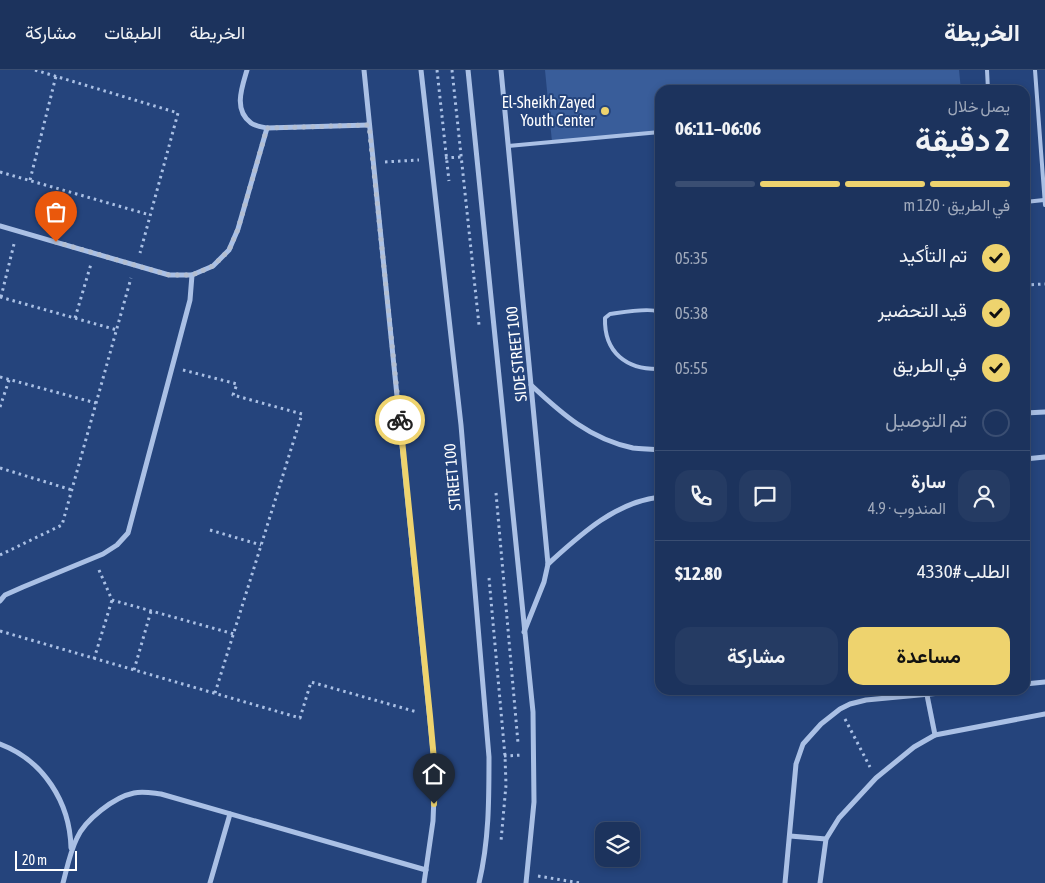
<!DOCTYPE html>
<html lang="ar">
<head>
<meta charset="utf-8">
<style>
  body { margin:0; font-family:"Asap Condensed",Vazirmatn,sans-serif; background:#253b63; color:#f1f3f6; direction:rtl; height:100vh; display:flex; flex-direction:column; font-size:19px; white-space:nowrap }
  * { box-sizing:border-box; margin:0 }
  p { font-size:16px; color:#a0aabc }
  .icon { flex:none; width:28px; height:28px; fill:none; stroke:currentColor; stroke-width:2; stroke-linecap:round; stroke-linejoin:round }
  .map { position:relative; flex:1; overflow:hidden; direction:ltr }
  .drawer { position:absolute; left:655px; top:15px; width:375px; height:610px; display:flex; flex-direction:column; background:#1c335d; border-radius:15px; box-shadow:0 2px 8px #0003,0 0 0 1px #3a4e72; direction:rtl }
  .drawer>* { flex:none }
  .tools { position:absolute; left:595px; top:752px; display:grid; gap:10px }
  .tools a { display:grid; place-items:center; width:45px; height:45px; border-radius:10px; background:#1c335d; box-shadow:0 2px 8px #0003,0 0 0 1px #3a4e72; font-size:25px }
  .scale { position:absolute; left:15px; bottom:12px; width:62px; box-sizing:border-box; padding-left:5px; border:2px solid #fff; border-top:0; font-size:14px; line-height:18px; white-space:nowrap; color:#fff; -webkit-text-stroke:4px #25447c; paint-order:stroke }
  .pin { position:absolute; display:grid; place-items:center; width:42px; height:42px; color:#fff; margin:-51px -21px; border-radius:50% 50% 50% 0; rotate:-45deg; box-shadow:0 0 5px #0007 }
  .pin .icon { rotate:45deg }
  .courier { position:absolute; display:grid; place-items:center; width:50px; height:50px; margin:-25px; border:4px solid #eed36e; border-radius:50%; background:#fff; color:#222; box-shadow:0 1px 6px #0007 }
  .overview em { font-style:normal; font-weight:700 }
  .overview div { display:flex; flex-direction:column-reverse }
  .overview { display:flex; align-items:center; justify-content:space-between; height:85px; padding:0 20px }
  h1 { font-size:32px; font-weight:700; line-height:38px }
  .bar { display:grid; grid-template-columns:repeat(4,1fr); gap:8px 5px; align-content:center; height:60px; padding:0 20px }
  .bar i { height:6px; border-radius:4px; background:#3a4e72 }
  .bar .current { background:#eed36e }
  .bar p { grid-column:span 4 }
  .line { display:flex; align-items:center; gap:12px; padding:0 20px; border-top:1px solid #3a4e72 }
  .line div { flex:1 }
  .round { display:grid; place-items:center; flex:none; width:52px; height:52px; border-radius:15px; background:#253b63 }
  ol { padding:0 20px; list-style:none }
  li { display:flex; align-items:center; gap:15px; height:55px }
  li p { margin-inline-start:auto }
  li .icon { padding:5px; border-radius:50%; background:#eed36e; color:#111; stroke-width:4 }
  li:last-child { color:#a0aabc }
  li i { width:28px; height:28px; border:2px solid #3a4e72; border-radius:50% }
  .action { display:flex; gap:10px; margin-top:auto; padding:10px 20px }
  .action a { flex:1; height:58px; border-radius:15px; background:#eed36e; color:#111; font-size:20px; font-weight:700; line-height:58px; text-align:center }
  .action a+a { background:#253b63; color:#f1f3f6 }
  header { display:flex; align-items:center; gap:30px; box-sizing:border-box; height:70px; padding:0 25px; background:#1c335d; border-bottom:1px solid #3a4e72 }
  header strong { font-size:24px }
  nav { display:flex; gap:28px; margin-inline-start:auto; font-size:18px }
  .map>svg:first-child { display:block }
  .green { fill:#395d9a }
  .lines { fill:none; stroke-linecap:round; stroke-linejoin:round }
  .path { stroke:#aac0e5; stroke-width:3; stroke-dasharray:2.5 4; stroke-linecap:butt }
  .service { stroke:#aac0e5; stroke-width:4 }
  .minor { stroke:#aac0e5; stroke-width:5 }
  .done { stroke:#b3bed1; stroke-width:5; stroke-dasharray:0 9 }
  .route { stroke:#eed36e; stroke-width:6 }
  .poi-dot { fill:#eed36e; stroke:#25447c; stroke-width:2 }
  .labels { text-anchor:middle; stroke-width:4; stroke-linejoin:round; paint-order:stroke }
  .poi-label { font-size:16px; fill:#fff; stroke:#25447c; text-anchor:end }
  .street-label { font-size:16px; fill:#fff; stroke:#25447c }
</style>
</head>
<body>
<header>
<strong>الخريطة</strong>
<nav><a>الخريطة</a><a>الطبقات</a><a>مشاركة</a></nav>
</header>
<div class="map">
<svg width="1045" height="813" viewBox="0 0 1045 813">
  <rect width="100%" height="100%" fill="#25447c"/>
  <!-- green -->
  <path class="green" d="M545,0H959L961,20H660V62L552,72Z"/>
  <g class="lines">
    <!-- path -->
    <g class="path">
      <path d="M35,0L178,43L140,183"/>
      <path d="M437,0L449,111"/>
      <path d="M452,0L479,255"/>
      <path d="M445,88L461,87"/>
      <path d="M385,92L419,90"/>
      <path d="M0,102L150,145"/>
      <path d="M30,110L56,6"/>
      <path d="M1025,215L1045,214"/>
      <path d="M0,227L117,260"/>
      <path d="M1,227L14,174"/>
      <path d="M75,248L91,194"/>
      <path d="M183,300L237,314L233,325L302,344L215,623"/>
      <path d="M0,307L96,333"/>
      <path d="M0,337L9,310"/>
      <path d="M0,398L72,420"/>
      <path d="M496,423L518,673"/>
      <path d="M210,460L261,475"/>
      <path d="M0,485L62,455L131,208"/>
      <path d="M99,500L112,530L234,564"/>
      <path d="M489,508L505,686L506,715L501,771"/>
      <path d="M0,561L300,648L311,612L417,642"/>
      <path d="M94,589L112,530"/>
      <path d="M134,600L151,541"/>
      <path d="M845,649L870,697"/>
      <path d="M504,686L523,685"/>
      <path d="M538,806L580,813"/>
    </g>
    <!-- service -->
    <g class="service">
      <path d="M987,0L988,20"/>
      <path d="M1035,0L1045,135"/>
      <path d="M508,76L660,62"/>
      <path d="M1025,132L1044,130"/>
      <path d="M660,254C660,250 660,245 657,242C652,237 618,243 610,244L605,248C604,283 627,300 660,299"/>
    </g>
    <!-- minor -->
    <g class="minor">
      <path d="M247,0C242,17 233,40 251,53C255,56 262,57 267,58L369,55"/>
      <path d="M364,0L435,701L433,751L424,813"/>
      <path d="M421,0L461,355L489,687C489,730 489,771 479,813"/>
      <path d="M468,0L533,642L534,732L526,813"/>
      <path d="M501,0L548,494L544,512L524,562"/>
      <path d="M0,156L169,205H192L213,196L229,180L238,159L267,58"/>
      <path d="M531,315C562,344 590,369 633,378C642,379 651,379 660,380"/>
      <path d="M1025,343L1045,342"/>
      <path d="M1025,389L1045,387"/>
      <path d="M548,494C580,465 615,432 660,427"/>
      <path d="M0,531L5,525L23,517L103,484L117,475L128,463L190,230L192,205"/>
      <path d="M1025,614L1045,612"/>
      <path d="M927,625L935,665"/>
      <path d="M0,674C43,690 70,732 71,778"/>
      <path d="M790,766L826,769"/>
      <path d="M63,813C67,798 70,782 77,768C85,750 114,727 134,723C143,721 152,723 161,724L426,800"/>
      <path d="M210,813L230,744"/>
      <path d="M785,813L796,694L803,674L821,654L840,639L850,634L866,630L972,620"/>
      <path d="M820,813L826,769L839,748L876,708L914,677L935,665L1045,644"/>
    </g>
  </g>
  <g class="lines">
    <!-- done -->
    <path class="done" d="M56,172L169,205H192L213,196L229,180L238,159L267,58L369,55L400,350"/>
    <!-- route -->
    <path class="route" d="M400,350L430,646L435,701L434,734"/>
  </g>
  <!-- markers -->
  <circle class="poi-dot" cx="605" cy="41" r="5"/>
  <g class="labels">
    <!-- poi labels -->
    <g class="poi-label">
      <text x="595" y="38">El-Sheikh Zayed<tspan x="595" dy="18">Youth Center</tspan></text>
    </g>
    <!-- street labels -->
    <g class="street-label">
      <text transform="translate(516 284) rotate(-96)" y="6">SIDE STREET 100</text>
      <text transform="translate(452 407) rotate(-95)" y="6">STREET 100</text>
    </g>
  </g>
</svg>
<div class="tools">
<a><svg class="icon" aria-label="layers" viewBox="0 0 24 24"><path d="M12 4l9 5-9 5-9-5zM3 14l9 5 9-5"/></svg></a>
</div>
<div class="scale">20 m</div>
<div class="pin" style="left:56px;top:172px;background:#ea580c"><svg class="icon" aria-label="bag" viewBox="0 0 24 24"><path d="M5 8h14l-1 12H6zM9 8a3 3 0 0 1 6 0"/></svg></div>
<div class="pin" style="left:434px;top:734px;background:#1f2937"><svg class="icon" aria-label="home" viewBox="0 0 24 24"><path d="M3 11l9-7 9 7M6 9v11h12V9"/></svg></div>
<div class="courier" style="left:400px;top:350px"><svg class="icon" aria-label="bike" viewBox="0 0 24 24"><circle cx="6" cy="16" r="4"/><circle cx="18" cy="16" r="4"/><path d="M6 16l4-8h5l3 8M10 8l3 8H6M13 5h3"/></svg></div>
<section class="drawer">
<div class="overview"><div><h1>2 دقيقة</h1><p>يصل خلال</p></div><em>06:06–06:11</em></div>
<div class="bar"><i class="current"></i><i class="current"></i><i class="current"></i><i></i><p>في الطريق · 120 m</p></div>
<ol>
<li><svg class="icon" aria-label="check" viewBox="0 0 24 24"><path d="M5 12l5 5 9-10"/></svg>تم التأكيد<p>05:35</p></li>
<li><svg class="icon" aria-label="check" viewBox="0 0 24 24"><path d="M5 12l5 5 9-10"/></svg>قيد التحضير<p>05:38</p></li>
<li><svg class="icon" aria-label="check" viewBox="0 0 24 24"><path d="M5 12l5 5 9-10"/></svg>في الطريق<p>05:55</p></li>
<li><i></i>تم التوصيل</li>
</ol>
<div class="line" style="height:90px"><a class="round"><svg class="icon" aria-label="person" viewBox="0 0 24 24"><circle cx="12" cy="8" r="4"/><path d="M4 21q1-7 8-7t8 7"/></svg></a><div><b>سارة</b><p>المندوب · 4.9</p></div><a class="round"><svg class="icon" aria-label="chat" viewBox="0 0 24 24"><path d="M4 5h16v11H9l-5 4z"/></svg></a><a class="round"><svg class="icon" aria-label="phone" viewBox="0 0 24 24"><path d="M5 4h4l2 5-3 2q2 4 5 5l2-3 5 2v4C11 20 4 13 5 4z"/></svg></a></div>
<div class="line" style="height:65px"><div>الطلب #4330</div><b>$12.80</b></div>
<div class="action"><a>مساعدة</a><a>مشاركة</a></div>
</section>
</div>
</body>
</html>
